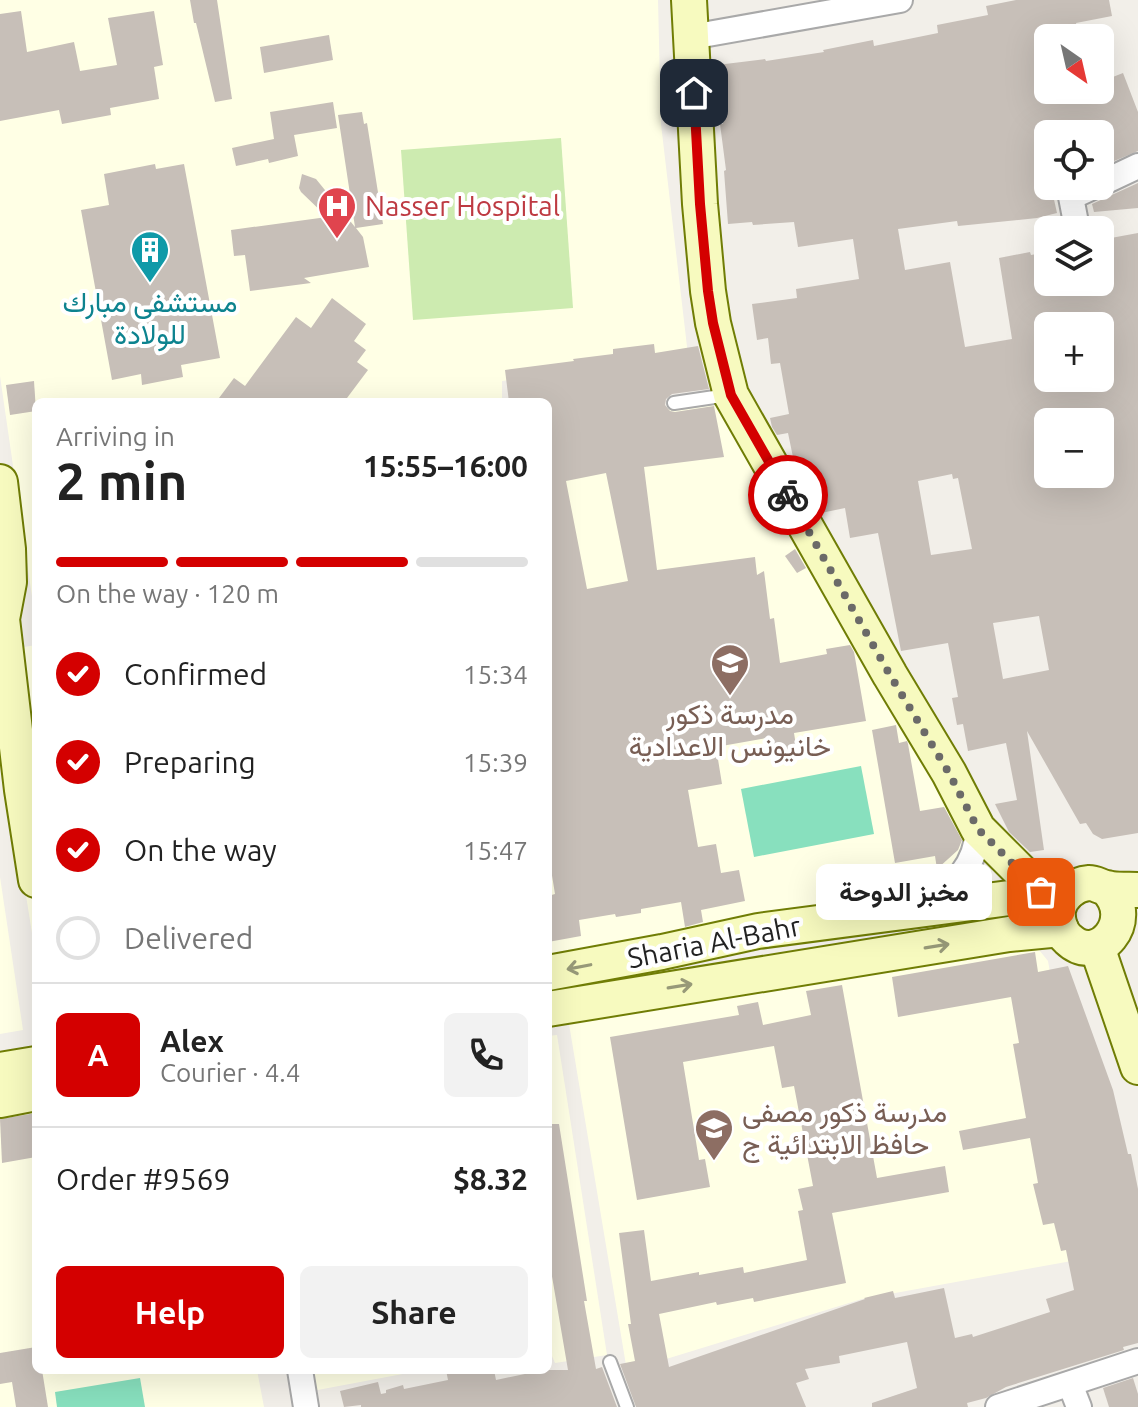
<!DOCTYPE html>
<html lang="en">
<head>
<meta charset="utf-8">
<style>
  body { margin:0; font-family:Ubuntu,Vazirmatn,sans-serif; background:#f2f2f2; color:#222; height:100vh; display:flex; flex-direction:column; font-size:30px; white-space:nowrap }
  * { box-sizing:border-box; margin:0 }
  p { font-size:26px; color:#767676 }
  .icon { flex:none; width:44px; height:44px; fill:none; stroke:currentColor; stroke-width:2; stroke-linecap:round; stroke-linejoin:round }
  .map { position:relative; flex:1; overflow:hidden }
  .panel { position:absolute; left:32px; top:398px; width:520px; height:976px; display:flex; flex-direction:column; background:#fff; border-radius:12px; box-shadow:0 8px 32px #0002 }
  .panel>* { flex:none }
  .needle { width:52px; rotate:146deg }
  .buttons { position:absolute; left:1034px; top:24px; display:grid; gap:16px }
  .buttons a { display:grid; place-items:center; width:80px; height:80px; border-radius:12px; background:#fff; box-shadow:0 8px 32px #0002; font-size:40px }
  .pin { position:absolute; display:grid; place-items:center; width:68px; height:68px; color:#fff; margin:-34px; border-radius:16px; box-shadow:0 4px 12px #0006 }
  .courier { position:absolute; display:grid; place-items:center; width:80px; height:80px; margin:-40px; border:6px solid #d40000; border-radius:50%; background:#fff; color:#222; box-shadow:0 2px 10px #0007 }
  .bubble { position:absolute; height:56px; border-radius:12px; background:#fff; box-shadow:0 8px 32px #0002; font-size:26px; font-weight:700; line-height:56px; text-align:center }
  .summary em { font-style:normal; font-weight:700 }
  .summary div { display:flex; flex-direction:column-reverse }
  .summary { display:flex; align-items:center; justify-content:space-between; height:136px; padding:0 24px }
  h1 { font-size:52px; font-weight:700; line-height:60px }
  .bar { display:grid; grid-template-columns:repeat(4,1fr); gap:12px 8px; align-content:center; height:96px; padding:0 24px }
  .bar i { height:10px; border-radius:6px; background:#e0e0e0 }
  .bar .on { background:#d40000 }
  .bar p { grid-column:span 4 }
  .line { display:flex; align-items:center; gap:20px; padding:0 24px; border-top:2px solid #e0e0e0 }
  .line div { flex:1 }
  .round { display:grid; place-items:center; flex:none; width:84px; height:84px; border-radius:12px; background:#f2f2f2 }
  ol { padding:0 24px; list-style:none }
  li { display:flex; align-items:center; gap:24px; height:88px }
  li p { margin-inline-start:auto }
  li .icon { padding:8px; border-radius:50%; background:#d40000; color:#fff; stroke-width:4 }
  li:last-child { color:#767676 }
  li i { width:44px; height:44px; border:4px solid #e0e0e0; border-radius:50% }
  .primary-button { display:flex; gap:16px; margin-top:auto; padding:16px 24px }
  .primary-button a { flex:1; height:92px; border-radius:12px; background:#d40000; color:#fff; font-size:32px; font-weight:700; line-height:92px; text-align:center }
  .primary-button a+a { background:#f2f2f2; color:#222 }
  .map>svg:first-child { display:block }
  .education { fill:#ffffe5 }
  .grass { fill:#cdebb0 }
  .pitch { fill:#88e0be }
  .building { fill:#c7bfb8; fill-rule:evenodd }
  .lines { fill:none; stroke-linecap:round; stroke-linejoin:round }
  .lane-casing { stroke:#a9a9a9; stroke-width:16 }
  .street-casing { stroke:#a9a9a9; stroke-width:28 }
  .secondary-casing { stroke:#707d05; stroke-width:38 }
  .lane { stroke:#fff; stroke-width:12 }
  .street { stroke:#fff; stroke-width:24 }
  .secondary { stroke:#f7fabf; stroke-width:34 }
  .oneway { stroke:#979978 }
  .done { stroke:#6b6a68; stroke-width:8; stroke-dasharray:0 14.4 }
  .route { stroke:#d40000; stroke-width:10 }
  .labels { text-anchor:middle; stroke-width:8; stroke-linejoin:round; paint-order:stroke }
  .health-label { font-size:28px; fill:#be3a42; stroke:#fff; text-anchor:start }
  .culture-label { font-size:28px; fill:#0d838f; stroke:#fff }
  .education-label { font-size:28px; fill:#785e54; stroke:#fff }
  .street-label { font-size:28px; fill:#222; stroke:#fff }
</style>
</head>
<body>
<div class="map">
<svg width="1138" height="1407" viewBox="0 0 1138 1407">
  <rect width="100%" height="100%" fill="#f2efe9"/>
  <!-- education -->
  <g class="education">
    <path d="M0,0H658L661,124L688,355L502,381V402H36V624L0,376Z"/>
    <path d="M725,401L951,798L986,874L548,955V427Z"/>
    <path d="M36,645V958L0,733V651Z"/>
    <path d="M0,877L23,1030L0,1034Z"/>
    <path d="M1035,945L1048,961L1070,1084L1105,1255L862,1299L627,1371L569,1024L803,982Z"/>
    <path d="M557,1035L607,1355L555,1363L548,1347V1036Z"/>
    <path d="M36,1097V1370H257L264,1407H0V1103Z"/>
    <path d="M304,1370H424L307,1392Z"/>
  </g>
  <!-- grass -->
  <path class="grass" d="M561,138L573,308L413,320L401,150Z"/>
  <!-- pitch -->
  <g class="pitch">
    <path d="M861,766L874,834L754,857L741,789Z"/>
    <path d="M140,1378L145,1407H57L55,1392Z"/>
  </g>
  <!-- building -->
  <g class="building">
    <path d="M190,0H217L232,99L215,102L196,23H194Z"/>
    <path d="M1016,0H1109L1112,16L1076,23L1080,38H1048V90H1100V82L1123,73L1138,112V151L1100,167V134H1048V143L1042,144L1048,172V186H1051L1057,213L1037,218L958,226L957,221L898,229L905,270L950,262L965,347L1012,339L999,258L1030,252L1031,255L1048,252V282H1100V261L1105,260L1100,240L1138,233V833L1102,839L1093,834L1086,823L1080,824L1027,731L1044,850L1030,852L1009,832L995,804L1017,800L1006,743L968,751L963,724L957,725L952,698L958,697L948,643L901,651L878,533L850,538L845,508L821,513L810,491L800,477L796,462H794L788,433L777,435L772,427L770,418L789,414L780,363L771,364L768,338L757,340L752,304L797,298L796,289L859,279L853,239L798,247L794,222L753,225L752,222L728,224L724,171L726,170L720,124H723L717,65L765,59L766,61L824,52L823,50L873,40L874,46L938,33L937,25L988,15L986,6ZM1048,326H1100V378H1048ZM1048,422H1100V474H1048ZM952,474L953,479L958,478L972,549L931,555L918,481ZM1039,616L1049,670L1003,679L993,623Z"/>
    <path d="M21,11L27,52L74,42L80,71L117,65L108,18L154,11L163,65L154,67L159,99L110,108L111,115L62,124L59,110L0,121V14Z"/>
    <path d="M329,35L333,60L264,73L260,47Z"/>
    <path d="M333,102L337,128L294,135L298,156L269,163L268,159L236,166L232,148L274,139L270,112Z"/>
    <path d="M362,112L364,124L367,123L383,224L356,228L363,237L369,267L304,278L311,283L250,291L245,255L234,256L231,230L327,217L301,192L299,188L302,174L316,179L355,227L338,115Z"/>
    <path d="M155,164L156,169L184,164L220,358L181,365L183,377L142,385L141,374L112,380L81,210L109,205L104,174Z"/>
    <path d="M1138,183V208L1094,212L1092,204Z"/>
    <path d="M332,298L366,324L354,341L366,350L357,362L368,370L344,402H216L234,378L245,386L296,317L311,328Z"/>
    <path d="M654,344L655,353L698,346L709,389L672,394L666,399L665,405L670,411L675,412L714,406L724,457L644,467L657,570L755,557L757,575L764,571L770,619L774,618L780,663L827,654L826,649L850,645L854,652L866,721L794,733L797,752L775,755L772,737L716,747L722,784L688,790L698,847L716,844L721,873L739,870L745,901L701,910L703,922L685,927L681,902L641,909V913L616,917L615,914L579,920L581,936L548,942V896L555,894L548,851V602L552,601L548,570V402H509L505,370L574,361L573,359L613,354V349ZM606,473L628,581L587,589L566,481Z"/>
    <path d="M34,381L36,411L10,415L6,385Z"/>
    <path d="M795,549L806,568L797,573L785,556Z"/>
    <path d="M896,725L899,743L907,741L908,744L920,811L944,807L962,840L958,850L937,869L935,856L895,863L872,730Z"/>
    <path d="M1035,952L1038,972L1068,966L1113,1090L1128,1154H1131L1138,1189V1343L1123,1347L1124,1350L1006,1387L986,1398L967,1403L968,1407H872V1403L917,1388L907,1342L839,1356L840,1363L805,1369L809,1379L796,1383L806,1407H636L620,1364L635,1361L628,1324H631L619,1233L644,1230L651,1281L699,1272V1275L743,1267L744,1273L807,1260L798,1211L803,1210L798,1189L813,1186L794,1086L782,1088L774,1046L683,1062L699,1160L705,1159L710,1187L637,1200L610,1037L739,1015L737,1006L758,1002L763,1025L811,1015L806,991L842,985L877,1178L945,1166L949,1192L832,1213L846,1283L754,1302L753,1298L717,1305L716,1302L659,1314L669,1367L865,1299L864,1298L893,1291L895,1298L944,1288L955,1338L972,1334L973,1337L1050,1312L1046,1299L1074,1290L1066,1250L1061,1251L1054,1223L1043,1225L1033,1184L1038,1183L1030,1138L963,1150L959,1131L1026,1118L1013,1044L1019,1043L1011,997L898,1017L892,977Z"/>
    <path d="M36,1113V1157L2,1163L0,1119Z"/>
    <path d="M548,1124H559L587,1301H584L596,1369L602,1367L617,1407H361V1405L344,1407L340,1391L378,1382L381,1394L386,1393V1390L403,1385L404,1389L448,1380L446,1370H494L496,1380L544,1370H568L548,1253Z"/>
    <path d="M36,1347V1370H42L48,1407H16L12,1382L0,1384V1353Z"/>
    <path d="M1133,1378L1138,1394V1407H1109L1103,1388Z"/>
  </g>
  <g class="lines">
    <defs>
      <g id="lane">
        <path d="M674,403L728,395"/>
        <path d="M610,1362L627,1407"/>
      </g>
      <g id="street">
        <path d="M691,37L900,0"/>
        <path d="M1100,184L1138,166"/>
        <path d="M1077,228L1071,197L1095,186"/>
        <path d="M922,908C953,885 976,869 978,829"/>
        <path d="M300,1370L306,1407"/>
        <path d="M1070,1384L1079,1407"/>
        <path d="M998,1407L1138,1361"/>
      </g>
      <g id="secondary">
        <path d="M689,0L700,204L708,291L713,323L731,395L890,675L949,773L978,829L1041,892"/>
        <path d="M0,482L8,549L9,582L2,619L22,790L36,880"/>
        <path d="M1107,889C1138,920 1098,968 1068,939C1060,932 1057,920 1058,910C1061,896 1074,884 1089,883C1096,883 1100,887 1107,888C1116,891 1128,889 1138,890"/>
        <path d="M1097,947L1138,1067"/>
        <path d="M548,973L662,952L758,931L1071,890"/>
        <path d="M548,1009L1009,934L1061,929"/>
        <path d="M0,1070L36,1064"/>
        <path d="M0,1100L36,1093"/>
      </g>
    </defs>
    <!-- lane casing -->
    <use href="#lane" class="lane-casing"/>
    <!-- street casing -->
    <use href="#street" class="street-casing"/>
    <!-- secondary casing -->
    <use href="#secondary" class="secondary-casing"/>
    <!-- lane -->
    <use href="#lane" class="lane"/>
    <!-- street -->
    <use href="#street" class="street"/>
    <!-- secondary -->
    <use href="#secondary" class="secondary"/>
  </g>
  <!-- one-way arrows -->
  <defs><path id="oneway-shaft" d="M-6 0H5M1.5-3L5.5 0L1.5 3" fill="none" stroke-width="1.6" stroke-linecap="round" stroke-linejoin="round" transform="scale(2)"/></defs>
  <g class="oneway">
    <use href="#oneway-shaft" transform="translate(937 946) rotate(-9)"/>
    <use href="#oneway-shaft" transform="translate(579 967) rotate(169)"/>
    <use href="#oneway-shaft" transform="translate(680 986) rotate(-9)"/>
  </g>
  <g class="lines">
    <!-- done -->
    <path class="done" d="M788,495L890,675L949,773L978,829L1041,892"/>
    <!-- route -->
    <path class="route" d="M694,93L700,204L708,291L713,323L731,395L788,495"/>
  </g>
  <!-- icons -->
  <defs>
    <symbol id="hospital-pin" viewBox="-11 -11 22 30"><path d="M0 17L-7.5 6A9.5 9.5 0 1 1 7.5 6Z" fill="#e0444e" stroke="#fff"/><path d="M-5-5h3v3.5h4V-5h3V5h-3V1.5h-4V5h-3Z" fill="#fff"/></symbol>
    <symbol id="building-pin" viewBox="-11 -11 22 30"><path d="M0 17L-7.5 6A9.5 9.5 0 1 1 7.5 6Z" fill="#0f9aa8" stroke="#fff"/><path d="M-4-6H4V6H1V3H-1V6H-4ZM-2.5-4.3h1.7v1.8h-1.7ZM.8-4.3h1.7v1.8H.8ZM-2.5-1h1.7V.8h-1.7ZM.8-1h1.7V.8H.8Z" fill="#fff"/></symbol>
    <symbol id="school-pin" viewBox="-11 -11 22 30"><path d="M0 17L-7.5 6A9.5 9.5 0 1 1 7.5 6Z" fill="#8d6e63" stroke="#fff"/><path d="M0-5L7-2L0 1L-7-2ZM-4 1L0 2.5L4 1V4Q0 6-4 4Z" fill="#fff"/></symbol>
  </defs>
  <g fill-rule="evenodd">
    <use href="#hospital-pin" x="315" y="184" width="44" height="60"/>
    <use href="#building-pin" x="128" y="228" width="44" height="60"/>
    <use href="#school-pin" x="708" y="641" width="44" height="60"/>
    <use href="#school-pin" x="692" y="1106" width="44" height="60"/>
  </g>
  <g class="labels">
    <!-- health labels -->
    <g class="health-label">
      <text x="365" y="216">Nasser Hospital</text>
    </g>
    <!-- culture labels -->
    <g class="culture-label">
      <text x="150" y="312">مستشفى مبارك<tspan x="150" dy="32">للولادة</tspan></text>
    </g>
    <!-- education labels -->
    <g class="education-label">
      <text x="730" y="724">مدرسة ذكور<tspan x="730" dy="32">خانيونس الاعدادية</tspan></text>
      <text x="742" y="1122" text-anchor="start">مدرسة ذكور مصفى<tspan x="742" dy="32">حافظ الابتدائية ج</tspan></text>
    </g>
    <!-- street labels -->
    <g class="street-label">
      <text transform="translate(714 942) rotate(-11)" y="10">Sharia Al-Bahr</text>
    </g>
  </g>
</svg>
<div class="buttons">
<a><svg class="needle" viewBox="-14 -14 28 28"><path d="M0-13l5 13h-10z" fill="#e53935"/><path d="M0 13l5-13h-10z" fill="#767676"/></svg></a>
<a><svg class="icon" aria-label="locate" viewBox="0 0 24 24"><circle cx="12" cy="12" r="6"/><path d="M12 2v4M12 18v4M2 12h4M18 12h4"/></svg></a>
<a><svg class="icon" aria-label="layers" viewBox="0 0 24 24"><path d="M12 4l9 5-9 5-9-5zM3 14l9 5 9-5"/></svg></a>
<a>+</a>
<a>−</a>
</div>
<div class="pin" style="left:1041px;top:892px;background:#ea580c"><svg class="icon" aria-label="bag" viewBox="0 0 24 24"><path d="M5 8h14l-1 12H6zM9 8a3 3 0 0 1 6 0"/></svg></div>
<div class="pin" style="left:694px;top:93px;background:#1f2937"><svg class="icon" aria-label="home" viewBox="0 0 24 24"><path d="M3 11l9-7 9 7M6 9v11h12V9"/></svg></div>
<div class="courier" style="left:788px;top:495px"><svg class="icon" aria-label="bike" viewBox="0 0 24 24"><circle cx="6" cy="16" r="4"/><circle cx="18" cy="16" r="4"/><path d="M6 16l4-8h5l3 8M10 8l3 8H6M13 5h3"/></svg></div>
<div class="bubble" style="left:816px;top:864px;width:176px">مخبز الدوحة</div>
<section class="panel">
<div class="summary"><div><h1>2 min</h1><p>Arriving in</p></div><em>15:55–16:00</em></div>
<div class="bar"><i class="on"></i><i class="on"></i><i class="on"></i><i></i><p>On the way · 120 m</p></div>
<ol>
<li><svg class="icon" aria-label="check" viewBox="0 0 24 24"><path d="M5 12l5 5 9-10"/></svg>Confirmed<p>15:34</p></li>
<li><svg class="icon" aria-label="check" viewBox="0 0 24 24"><path d="M5 12l5 5 9-10"/></svg>Preparing<p>15:39</p></li>
<li><svg class="icon" aria-label="check" viewBox="0 0 24 24"><path d="M5 12l5 5 9-10"/></svg>On the way<p>15:47</p></li>
<li><i></i>Delivered</li>
</ol>
<div class="line" style="height:144px"><b class="round" style="background:#d40000;color:#fff">A</b><div><b>Alex</b><p>Courier · 4.4</p></div><a class="round"><svg class="icon" aria-label="phone" viewBox="0 0 24 24"><path d="M5 4h4l2 5-3 2q2 4 5 5l2-3 5 2v4C11 20 4 13 5 4z"/></svg></a></div>
<div class="line" style="height:104px"><div>Order #9569</div><b>$8.32</b></div>
<div class="primary-button"><a>Help</a><a>Share</a></div>
</section>
</div>
</body>
</html>
